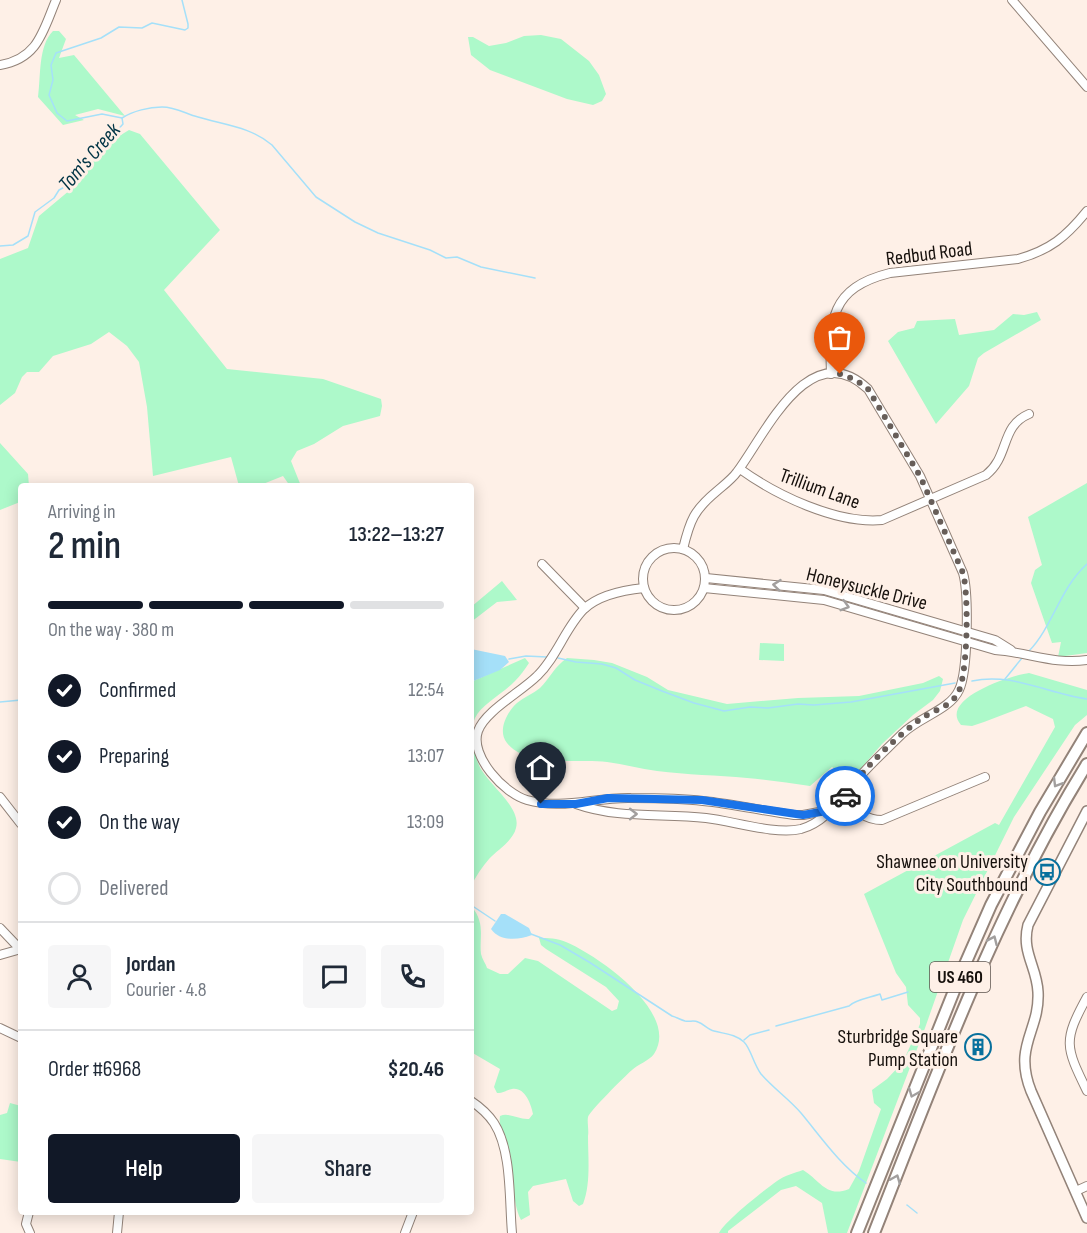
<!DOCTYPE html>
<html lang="en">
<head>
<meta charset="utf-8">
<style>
  body { margin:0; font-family:"Sofia Sans Condensed",sans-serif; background:#f6f6f7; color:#1f2937; height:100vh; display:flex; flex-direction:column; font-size:22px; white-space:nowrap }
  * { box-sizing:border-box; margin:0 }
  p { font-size:20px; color:#747a83 }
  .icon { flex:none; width:33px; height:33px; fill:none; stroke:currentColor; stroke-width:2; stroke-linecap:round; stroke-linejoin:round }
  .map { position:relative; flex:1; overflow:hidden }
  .panel { position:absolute; left:18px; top:483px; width:456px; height:732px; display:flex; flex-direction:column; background:#fff; border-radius:6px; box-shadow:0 3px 15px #0003 }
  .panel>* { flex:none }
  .pin { position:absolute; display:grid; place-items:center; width:51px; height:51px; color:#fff; margin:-62px -26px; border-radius:50% 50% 50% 0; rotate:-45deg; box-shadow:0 0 6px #0007 }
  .pin .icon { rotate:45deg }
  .courier { position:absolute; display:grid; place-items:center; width:60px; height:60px; margin:-30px; border:4px solid #1a73e8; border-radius:50%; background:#fff; color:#222; box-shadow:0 2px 8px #0007 }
  .overview em { font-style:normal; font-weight:600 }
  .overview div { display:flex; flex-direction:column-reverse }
  .overview { display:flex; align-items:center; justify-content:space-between; height:102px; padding:0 30px }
  h1 { font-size:39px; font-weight:600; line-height:45px }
  .bar { display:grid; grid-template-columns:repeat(4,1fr); gap:9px 6px; align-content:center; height:72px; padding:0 30px }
  .bar i { height:8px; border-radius:4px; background:#e0e1e3 }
  .bar .active { background:#111827 }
  .bar p { grid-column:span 4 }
  .line { display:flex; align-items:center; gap:15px; padding:0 30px; border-top:2px solid #e0e1e3 }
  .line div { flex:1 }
  .round { display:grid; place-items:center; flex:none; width:63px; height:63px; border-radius:6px; background:#f6f6f7 }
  ol { padding:0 30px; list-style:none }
  li { display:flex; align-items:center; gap:18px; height:66px }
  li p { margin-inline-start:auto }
  li .icon { padding:6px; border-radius:50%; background:#111827; color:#fff; stroke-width:4 }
  li:last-child { color:#747a83 }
  li i { width:33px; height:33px; border:3px solid #e0e1e3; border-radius:50% }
  .primary-button { display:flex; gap:12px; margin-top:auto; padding:12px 30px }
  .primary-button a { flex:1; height:69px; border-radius:6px; background:#111827; color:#fff; font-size:24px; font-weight:600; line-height:69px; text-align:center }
  .primary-button a+a { background:#f6f6f7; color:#1f2937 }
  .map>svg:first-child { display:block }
  .green { fill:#adf9ca }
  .water { fill:#a5e0f9 }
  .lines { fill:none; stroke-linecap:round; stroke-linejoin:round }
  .stream { stroke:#a5e0f9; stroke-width:1.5 }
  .minor-casing { stroke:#938379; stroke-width:10 }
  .major-casing { stroke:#938379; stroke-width:12 }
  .highway-casing { stroke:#938379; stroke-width:14 }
  .minor { stroke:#fff; stroke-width:8 }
  .major { stroke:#fff; stroke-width:9 }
  .highway { stroke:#fff; stroke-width:10 }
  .oneway { stroke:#a29f9e }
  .done { stroke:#675e59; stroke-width:6; stroke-dasharray:0 10.8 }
  .route { stroke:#1a73e8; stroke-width:8 }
  .labels { text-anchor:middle; stroke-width:6; stroke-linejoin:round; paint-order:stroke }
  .shield { fill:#fef0e7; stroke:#5c534e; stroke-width:1.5 }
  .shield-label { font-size:18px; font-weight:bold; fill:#16100c }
  .street-label { font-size:20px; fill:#16100c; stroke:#fef0e7 }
  .poi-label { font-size:20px; fill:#16100c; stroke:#fef0e7; text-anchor:end }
  .water-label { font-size:21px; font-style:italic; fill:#003445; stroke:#fef0e7 }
</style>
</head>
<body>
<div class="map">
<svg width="1087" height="1233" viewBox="0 0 1087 1233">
  <rect width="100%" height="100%" fill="#fef0e7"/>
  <!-- green -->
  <g class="green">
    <path d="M53,31H59L66,39L59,58L74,55L125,116L98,109L75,115L84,120L63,125L38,97C41,76 38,46 53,31Z"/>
    <path d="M541,35L561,39L589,61L599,75L606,94L602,101L593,105L567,99L490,70L471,55L468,37H473L489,46L506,43L524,36Z"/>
    <path d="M129,130L140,134L220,230L164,290L227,369L323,379L381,399L382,406L380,416L343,426L314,444L297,451L291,461L301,486H290L283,476L258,486H239L231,457L153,476L147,407L139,362L127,346L109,332L91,344L53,356L39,372H27L22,377L15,393L0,405V259L28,248L39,216L70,190L69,188L93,152Z"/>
    <path d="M1037,312L1041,320L984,353L978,358L969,386L936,424L888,341L898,332L914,328L917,321L955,319L959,335L994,330L1013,314L1024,315Z"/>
    <path d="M0,443L28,474L29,486H21L20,502L0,510Z"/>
    <path d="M1087,483V653L1058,657L1061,642L1052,643L1031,583L1035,570L1042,565L1028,517Z"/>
    <path d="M502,581L517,600L497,602L471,622V607Z"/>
    <path d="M760,643L784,644V661L759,660Z"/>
    <path d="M525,658L529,663C525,669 520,676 515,681C504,693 481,705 475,718C472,724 473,734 474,740C475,747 475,756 478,763C485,783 522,806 516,828C513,841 497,850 489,859C482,867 476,876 471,886V852L473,850L471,848V682Z"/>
    <path d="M567,658L594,660L612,663L647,677L668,690L727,704L798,698L859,696L923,683L939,676L943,679L940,691L933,700L913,715L882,744L856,774L845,777L832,767L810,786C789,783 768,780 747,778C717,775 687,775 657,771C640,769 624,764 607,762C578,758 529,769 507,743C497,731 507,712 517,703C524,697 533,694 540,688C550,678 555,666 567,658Z"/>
    <path d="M1029,673L1087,690V715L1075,725L1014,817L963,920L925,1028L847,1233H828L822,1203L796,1186L781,1190L728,1231V1233H719C726,1220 763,1191 777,1181C784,1176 794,1173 803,1170C821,1181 826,1198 849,1189L859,1171L881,1109L874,1103L872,1090L887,1079L903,1062L920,1024V1018L908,1005L906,987L896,973L864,894L995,823L999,825L1055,727L1053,719L1026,706L984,722L972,726L961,725C938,699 1012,675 1029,673Z"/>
    <path d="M471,906C486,923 479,937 481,954C482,959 486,964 487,968L500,974H508L525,958L538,961L612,1011L617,1009L619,1001L606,987L546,949L541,945L539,938C548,938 557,938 566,942C597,955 681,1013 654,1054C649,1061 638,1064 632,1070C624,1077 590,1111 588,1117C587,1122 589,1130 588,1136C588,1158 591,1183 583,1204L579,1206L573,1201L566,1179L533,1186L528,1192L530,1215L521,1220C511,1200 515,1176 509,1153C506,1141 498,1129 500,1116C509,1112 519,1120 529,1119L533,1114C531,1104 525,1087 512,1089C506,1090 504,1093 497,1093L494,1087L500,1069L471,1052Z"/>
    <path d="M10,1103L21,1106V1162L0,1159V1115L7,1113Z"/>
  </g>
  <!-- water -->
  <g class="water">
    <path d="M471,649L505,656L509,662L500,670L471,682Z"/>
    <path d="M501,914H505L529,928L532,935C519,940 500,942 491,929Z"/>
  </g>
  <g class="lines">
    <!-- stream -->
    <g class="stream">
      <path d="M122,118C133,111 149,107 162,107C176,107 186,114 198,117C225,125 251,127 272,145L316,197L355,222L378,233L430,250L446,258L457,257L481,267L535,278"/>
      <path d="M0,246L13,245L28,236L35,212L54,198L59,190L70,184L75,175L102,151L113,135L123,124L122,118L102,114L67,121L57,113L49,95L53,80L51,65L56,53L101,38L119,27L142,28L152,23L185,30L188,28V24L182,0"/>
      <path d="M1029,651C1053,626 1060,588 1087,564"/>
      <path d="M558,658L576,662L602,664L616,668L635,680L662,691L694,703L724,711L750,707L768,708L798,704L814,705L851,702L955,683"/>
      <path d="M509,659L526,656L547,657"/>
      <path d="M1005,679L1022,658"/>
      <path d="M972,681C1012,672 1048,694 1087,699"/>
      <path d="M0,702L21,700"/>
      <path d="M471,905L495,921"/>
      <path d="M531,934L560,945L589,962L672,1016C676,1017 681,1020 685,1021C690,1022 694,1020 698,1022C704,1024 708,1030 714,1031C725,1034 735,1034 744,1042C751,1049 753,1063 761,1074C773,1088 789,1099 801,1113C821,1137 840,1165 866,1183"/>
      <path d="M776,1026L849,1006C854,1000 872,997 880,994L882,1000L908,992"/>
      <path d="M744,1040L750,1035L769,1030"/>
      <path d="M907,1205L917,1213"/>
    </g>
    <defs>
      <g id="minor">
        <path d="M1012,0L1087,87"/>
        <path d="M0,65C38,59 43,31 56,0"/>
        <path d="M831,374C829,320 830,288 890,273L1018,259C1050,250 1066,237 1087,211"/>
        <path d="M740,469C776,495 836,524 882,520L986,475C1010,456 1000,426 1029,414"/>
        <circle cx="674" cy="579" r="31"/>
        <path d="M542,564L585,608"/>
        <path d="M706,578L824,590L995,640L1011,650"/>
        <path d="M644,588C624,590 599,595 584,609C565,628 557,657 537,676C521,692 485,711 478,731C469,756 505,794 527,800C562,810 595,797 631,798C655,798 680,798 703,801C734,804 763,811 794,815H803L830,810"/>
        <path d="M704,588L824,600L995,650C1027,652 1055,665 1087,660"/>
        <path d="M0,797L21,824"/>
        <path d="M844,797C856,810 864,820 882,820L985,777"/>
        <path d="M576,804C618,819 662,813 706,818C733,821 775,835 801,829C826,822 839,800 855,782C869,765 886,750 902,734C919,717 950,710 959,690C968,672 969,594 963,573L920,476L868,389C809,334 765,435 737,472C732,479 724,485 717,491C694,510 690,520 683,549"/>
        <path d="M0,928L20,949"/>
        <path d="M0,955L21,949"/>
        <path d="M1087,997C1063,1041 1065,1046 1087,1091"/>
        <path d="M0,1028L21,1038"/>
        <path d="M471,1101C480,1107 488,1114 494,1123C512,1151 509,1200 512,1233"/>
        <path d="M1076,1191L1087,1186"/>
        <path d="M29,1212L26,1224L30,1233"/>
        <path d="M117,1233L119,1212"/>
        <path d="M405,1233L413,1212"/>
      </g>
      <path id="major" d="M1087,811L1028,925C1021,952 1037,967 1038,992C1040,1031 1013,1045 1031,1091L1087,1218"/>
      <g id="highway">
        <path d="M857,1233L962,971L991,905L1040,812L1087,733"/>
        <path d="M874,1233C937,1073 996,911 1087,764"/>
      </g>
    </defs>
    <!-- minor casing -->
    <use href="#minor" class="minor-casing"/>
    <!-- major casing -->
    <use href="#major" class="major-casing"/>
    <!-- highway casing -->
    <use href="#highway" class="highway-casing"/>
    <!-- minor -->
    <use href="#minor" class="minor"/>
    <!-- major -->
    <use href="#major" class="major"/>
    <!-- highway -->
    <use href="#highway" class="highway"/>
  </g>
  <!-- one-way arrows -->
  <defs><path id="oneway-chevron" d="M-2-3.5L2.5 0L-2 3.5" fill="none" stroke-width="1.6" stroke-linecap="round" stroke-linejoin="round" transform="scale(1.5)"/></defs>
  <g class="oneway">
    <use href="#oneway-chevron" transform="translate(777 585) rotate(-174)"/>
    <use href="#oneway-chevron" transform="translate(845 606) rotate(16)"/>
    <use href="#oneway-chevron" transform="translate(1057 783) rotate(121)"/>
    <use href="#oneway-chevron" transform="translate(633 814)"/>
    <use href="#oneway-chevron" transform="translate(993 940) rotate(-66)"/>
    <use href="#oneway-chevron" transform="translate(913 1093) rotate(112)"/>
    <use href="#oneway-chevron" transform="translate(896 1179) rotate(-68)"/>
  </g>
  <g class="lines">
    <!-- done -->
    <path class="done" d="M840,374L856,380L868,389L920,476L963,573C969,595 968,678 957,695C948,708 931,711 919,720C892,741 864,768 845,796"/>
    <!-- route -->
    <path class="route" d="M541,804H576L608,798L702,800L803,815L832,810L845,796"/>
  </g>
  <!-- icons -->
  <defs>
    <symbol id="bus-ring" viewBox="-11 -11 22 22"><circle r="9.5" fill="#fef0e7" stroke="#08709d" stroke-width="1.5"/><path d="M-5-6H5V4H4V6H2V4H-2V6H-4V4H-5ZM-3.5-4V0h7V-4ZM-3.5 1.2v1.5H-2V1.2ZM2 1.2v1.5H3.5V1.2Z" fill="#08709d"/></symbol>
    <symbol id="building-ring" viewBox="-11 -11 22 22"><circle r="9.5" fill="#fef0e7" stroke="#08709d" stroke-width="1.5"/><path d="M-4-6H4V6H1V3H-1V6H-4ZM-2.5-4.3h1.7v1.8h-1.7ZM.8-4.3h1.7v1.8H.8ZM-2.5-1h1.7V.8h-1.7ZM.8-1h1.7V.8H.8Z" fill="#08709d"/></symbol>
  </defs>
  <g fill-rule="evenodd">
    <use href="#bus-ring" x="1032" y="857" width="30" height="30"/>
    <use href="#building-ring" x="963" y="1032" width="30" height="30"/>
  </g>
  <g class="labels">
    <!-- shield labels -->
    <rect class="shield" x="930" y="962" width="60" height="30" rx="4.5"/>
    <g class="shield-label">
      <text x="960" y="983">US 460</text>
    </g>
    <!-- street labels -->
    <g class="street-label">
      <text transform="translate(929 253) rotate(-7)" y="7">Redbud Road</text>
      <text transform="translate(820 488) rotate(20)" y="7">Trillium Lane</text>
      <text transform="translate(867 588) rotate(14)" y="7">Honeysuckle Drive</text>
    </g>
    <!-- poi labels -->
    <g class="poi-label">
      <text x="1028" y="868">Shawnee on University<tspan x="1028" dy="23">City Southbound</tspan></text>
      <text x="958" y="1043">Sturbridge Square<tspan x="958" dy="23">Pump Station</tspan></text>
    </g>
    <!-- water labels -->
    <g class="water-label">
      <text transform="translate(89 157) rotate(-49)" y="7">Tom's Creek</text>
    </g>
  </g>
</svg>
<div class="pin" style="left:840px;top:374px;background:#ea580c"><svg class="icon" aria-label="bag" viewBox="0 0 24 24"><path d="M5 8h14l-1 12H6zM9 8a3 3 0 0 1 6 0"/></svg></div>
<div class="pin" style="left:541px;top:804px;background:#1f2937"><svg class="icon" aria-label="home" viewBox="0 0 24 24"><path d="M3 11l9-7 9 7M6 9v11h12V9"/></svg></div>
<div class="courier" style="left:845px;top:796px"><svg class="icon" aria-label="car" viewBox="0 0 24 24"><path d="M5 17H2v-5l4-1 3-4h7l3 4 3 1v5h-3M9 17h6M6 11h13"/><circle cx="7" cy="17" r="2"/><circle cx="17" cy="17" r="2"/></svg></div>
<section class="panel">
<div class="overview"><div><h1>2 min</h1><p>Arriving in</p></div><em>13:22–13:27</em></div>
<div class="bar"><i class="active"></i><i class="active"></i><i class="active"></i><i></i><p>On the way · 380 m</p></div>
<ol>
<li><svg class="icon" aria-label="check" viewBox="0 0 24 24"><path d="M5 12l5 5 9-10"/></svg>Confirmed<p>12:54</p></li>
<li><svg class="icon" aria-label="check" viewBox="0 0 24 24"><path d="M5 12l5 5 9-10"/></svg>Preparing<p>13:07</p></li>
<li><svg class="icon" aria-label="check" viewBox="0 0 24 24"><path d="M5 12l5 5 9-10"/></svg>On the way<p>13:09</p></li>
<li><i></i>Delivered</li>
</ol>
<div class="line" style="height:108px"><a class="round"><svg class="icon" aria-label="person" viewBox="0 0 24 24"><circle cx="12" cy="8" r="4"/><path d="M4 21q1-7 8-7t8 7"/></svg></a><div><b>Jordan</b><p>Courier · 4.8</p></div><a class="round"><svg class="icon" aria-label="chat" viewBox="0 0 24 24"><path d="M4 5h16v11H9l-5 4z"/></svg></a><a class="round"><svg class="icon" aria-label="phone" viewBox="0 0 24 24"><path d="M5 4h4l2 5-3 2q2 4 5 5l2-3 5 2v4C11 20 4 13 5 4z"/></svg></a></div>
<div class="line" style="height:78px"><div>Order #6968</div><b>$20.46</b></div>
<div class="primary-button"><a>Help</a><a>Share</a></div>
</section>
</div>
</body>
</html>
